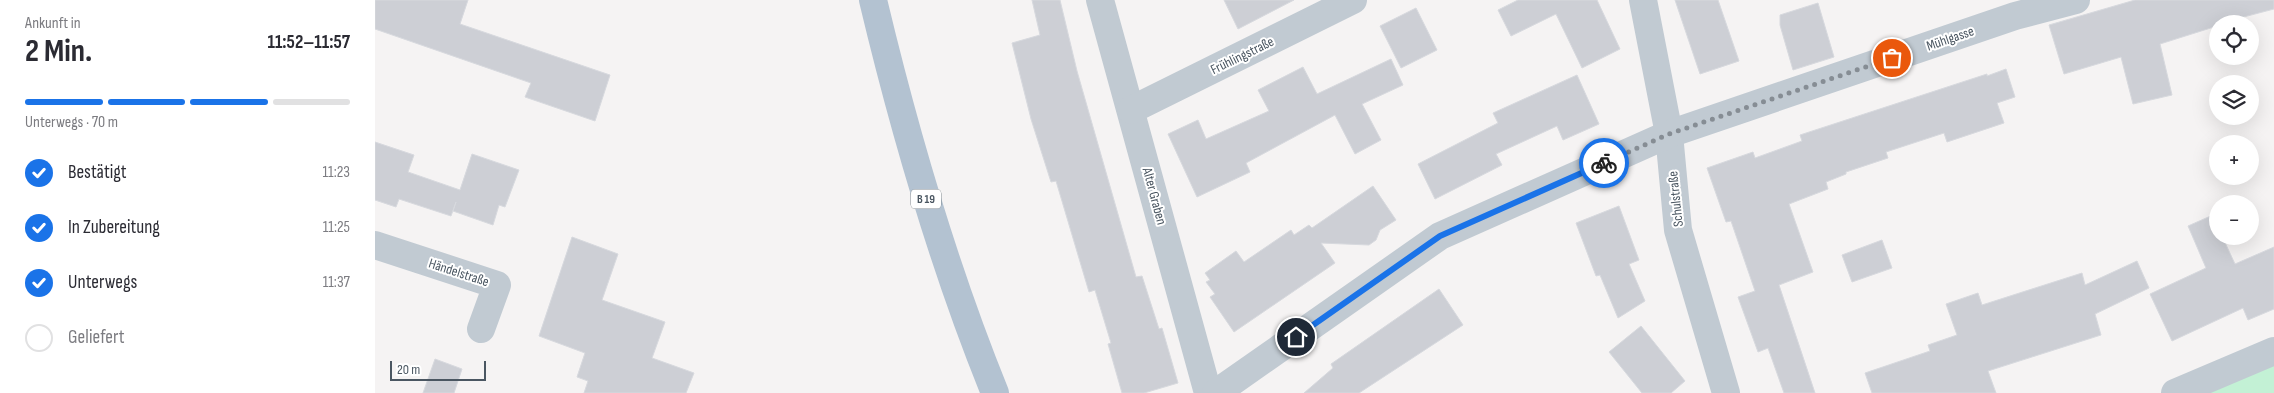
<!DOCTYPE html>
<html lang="de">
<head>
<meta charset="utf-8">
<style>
  body { margin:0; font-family:"Sofia Sans Condensed",sans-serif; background:#f2f2f3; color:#2b2b33; height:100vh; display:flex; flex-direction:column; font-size:19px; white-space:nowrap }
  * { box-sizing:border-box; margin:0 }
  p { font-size:16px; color:#7c7c81 }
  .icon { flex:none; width:28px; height:28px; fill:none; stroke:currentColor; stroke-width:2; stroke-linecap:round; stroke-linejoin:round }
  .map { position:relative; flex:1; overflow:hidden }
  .panel { display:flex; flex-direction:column; background:#fff; width:375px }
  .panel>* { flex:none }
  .fabs { position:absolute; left:1834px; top:15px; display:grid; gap:10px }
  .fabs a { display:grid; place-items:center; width:50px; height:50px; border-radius:50%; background:#fff; box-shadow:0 5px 20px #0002; font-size:25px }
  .scale { position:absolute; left:15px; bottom:12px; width:96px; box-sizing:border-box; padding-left:5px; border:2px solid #4a5661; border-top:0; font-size:14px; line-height:18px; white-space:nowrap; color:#4a5661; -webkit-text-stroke:4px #fff; paint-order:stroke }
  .pin { position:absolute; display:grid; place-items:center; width:42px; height:42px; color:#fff; margin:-21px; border:2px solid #fff; border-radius:50%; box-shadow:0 1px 5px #0007 }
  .courier { position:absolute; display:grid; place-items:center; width:50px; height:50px; margin:-25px; border:4px solid #1a73e8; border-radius:50%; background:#fff; color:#222; box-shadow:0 1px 6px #0007 }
  .head em { font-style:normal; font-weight:700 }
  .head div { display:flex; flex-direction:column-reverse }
  .head { display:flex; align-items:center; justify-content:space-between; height:85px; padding:0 25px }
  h1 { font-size:32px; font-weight:700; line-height:38px }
  .bar { display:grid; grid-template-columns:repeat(4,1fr); gap:8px 5px; align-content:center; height:60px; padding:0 25px }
  .bar i { height:6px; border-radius:4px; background:#e1e1e2 }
  .bar .current { background:#1a73e8 }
  .bar p { grid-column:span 4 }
  ol { padding:0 25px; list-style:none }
  li { display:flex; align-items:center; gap:15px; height:55px }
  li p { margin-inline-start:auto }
  li .icon { padding:5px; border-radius:50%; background:#1a73e8; color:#fff; stroke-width:4 }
  li:last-child { color:#7c7c81 }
  li i { width:28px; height:28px; border:2px solid #e1e1e2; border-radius:50% }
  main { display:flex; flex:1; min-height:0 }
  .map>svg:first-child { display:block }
  .green { fill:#c3f1d5 }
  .building { fill:#cdcfd5; stroke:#d7d9de }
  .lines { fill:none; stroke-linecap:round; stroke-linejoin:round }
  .minor { stroke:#c1cad2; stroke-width:28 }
  .primary { stroke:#b3c2d1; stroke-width:28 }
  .done { stroke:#868d94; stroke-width:5; stroke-dasharray:0 9 }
  .route { stroke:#1a73e8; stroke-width:6 }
  .labels { text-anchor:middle; stroke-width:4; stroke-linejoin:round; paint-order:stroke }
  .shield { fill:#fff; stroke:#808990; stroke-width:1 }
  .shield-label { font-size:12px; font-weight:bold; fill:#4a5661 }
  .street-label { font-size:14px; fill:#4a5661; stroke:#fff }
</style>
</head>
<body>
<main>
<section class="panel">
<div class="head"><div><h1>2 Min.</h1><p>Ankunft in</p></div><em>11:52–11:57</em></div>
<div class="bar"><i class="current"></i><i class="current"></i><i class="current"></i><i></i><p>Unterwegs · 70 m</p></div>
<ol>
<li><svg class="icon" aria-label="check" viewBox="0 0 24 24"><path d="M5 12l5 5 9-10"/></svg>Bestätigt<p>11:23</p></li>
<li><svg class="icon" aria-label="check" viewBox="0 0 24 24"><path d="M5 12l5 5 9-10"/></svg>In Zubereitung<p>11:25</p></li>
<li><svg class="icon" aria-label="check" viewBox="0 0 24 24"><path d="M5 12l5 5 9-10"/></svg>Unterwegs<p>11:37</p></li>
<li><i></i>Geliefert</li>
</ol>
</section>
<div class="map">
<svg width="1899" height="393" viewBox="0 0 1899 393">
  <rect width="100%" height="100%" fill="#f5f3f3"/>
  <!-- green -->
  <path class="green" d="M1899,351V393H1835Z"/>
  <!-- building -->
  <g class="building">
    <path d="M0,0H93L85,24L235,75L220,121L150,97L156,83L0,29Z"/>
    <path d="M657,0H685L702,71L761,277L767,276L784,329L787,328L803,383L769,393H747L733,344L736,343L720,290L714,292L681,181L676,182L656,119L637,43L665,35Z"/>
    <path d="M849,0H919L863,29Z"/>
    <path d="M1143,0H1222L1245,49L1207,68L1181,14L1136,36L1123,10Z"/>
    <path d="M1300,0H1343L1364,61L1325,74Z"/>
    <path d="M1760,0H1899V9L1842,24V26L1785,44L1797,95L1758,104L1746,57L1689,74L1674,25Z"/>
    <path d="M1443,3L1459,57L1418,70L1405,25V15Z"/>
    <path d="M1041,8L1062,50L1026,68L1005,26Z"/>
    <path d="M1016,59L1028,85L987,104L1006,140L980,154L960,115L871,163L875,172L822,197L793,134L823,120L831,139L894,111L883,90L928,67L942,94Z"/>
    <path d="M1631,69L1640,97L1622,103L1629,123L1572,142L1569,133L1511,152L1513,158L1471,172V174L1451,182L1453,189L1414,204L1438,272L1404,285L1440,393H1409L1393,348L1383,352L1363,297L1380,291L1356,221L1351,222L1332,168L1378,152L1380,158L1427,141L1425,135L1612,74V76Z"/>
    <path d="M1202,75L1224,124L1188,140L1182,126L1121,154L1127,165L1060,199L1043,164L1123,123L1118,113Z"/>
    <path d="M0,142L39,155L33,172L85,190L97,154L144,170L130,207L124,205L118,225L78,211L81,202L76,216L24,199L21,207L0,200Z"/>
    <path d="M998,186L1021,220L1005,230L1001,240L994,245L946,243L960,263L859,332L835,297L840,294L831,282L835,280L830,273L861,251L869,262L916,230L919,235L934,225L937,228Z"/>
    <path d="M1244,206L1264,260L1254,264L1270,301L1243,318L1225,275L1221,276L1201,223Z"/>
    <path d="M1838,215L1842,225V236H1847L1860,264L1899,247V309L1873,320L1868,308L1797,341L1775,294L1831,268L1813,226Z"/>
    <path d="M197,237L243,254L227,300L290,322L277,358L319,373L311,393H209L213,381L202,377L210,353L164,336Z"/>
    <path d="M1507,240L1517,268L1477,282L1467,255Z"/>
    <path d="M1762,261L1774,288L1720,314L1726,335L1613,371L1621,393H1497L1490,373L1555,351L1553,345L1582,335L1571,304L1603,293L1607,305L1707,273L1710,285Z"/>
    <path d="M1064,289L1088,325L984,393H929L958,368L956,364Z"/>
    <path d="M1266,326L1310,381L1296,393H1267L1234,352Z"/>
    <path d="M60,359L87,369L79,393H48Z"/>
  </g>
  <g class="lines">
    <!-- minor -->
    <g class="minor">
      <path d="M725,0L833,393"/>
      <path d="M1268,0L1294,134L1303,230L1351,393"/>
      <path d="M756,110L978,0"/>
      <path d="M0,245L122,285L106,329"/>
      <path d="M841,393L1065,236L1294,134L1640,16L1701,0"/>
      <path d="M1800,393L1899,351"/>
    </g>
    <!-- primary -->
    <path class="primary" d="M498,0C530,134 568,265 620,393"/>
  </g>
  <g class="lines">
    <!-- done -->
    <path class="done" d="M1229,163L1294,134L1517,58"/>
    <!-- route -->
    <path class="route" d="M921,337L1065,236L1229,163"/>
  </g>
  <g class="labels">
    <!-- shield labels -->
    <rect class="shield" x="536" y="189.5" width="30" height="19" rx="4"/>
    <g class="shield-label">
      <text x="551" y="203">B 19</text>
    </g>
    <!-- street labels -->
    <g class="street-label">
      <text transform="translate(1575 38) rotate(-19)" y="5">Mühlgasse</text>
      <text transform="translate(867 55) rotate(-26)" y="5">Frühlingstraße</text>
      <text transform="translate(780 196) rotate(75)" y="5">Alter Graben</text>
      <text transform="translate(1300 199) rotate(-96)" y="5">Schulstraße</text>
      <text transform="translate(84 272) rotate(18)" y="5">Händelstraße</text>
    </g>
  </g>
</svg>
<div class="fabs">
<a><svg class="icon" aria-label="locate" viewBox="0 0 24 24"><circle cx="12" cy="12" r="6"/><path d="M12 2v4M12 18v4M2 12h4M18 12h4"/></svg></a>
<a><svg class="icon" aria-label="layers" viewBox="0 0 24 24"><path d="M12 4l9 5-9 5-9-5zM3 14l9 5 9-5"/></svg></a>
<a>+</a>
<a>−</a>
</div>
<div class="scale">20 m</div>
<div class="pin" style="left:1517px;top:58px;background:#ea580c"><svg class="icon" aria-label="bag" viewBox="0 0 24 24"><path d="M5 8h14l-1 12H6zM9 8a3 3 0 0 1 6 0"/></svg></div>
<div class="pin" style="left:921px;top:337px;background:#1f2937"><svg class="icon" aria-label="home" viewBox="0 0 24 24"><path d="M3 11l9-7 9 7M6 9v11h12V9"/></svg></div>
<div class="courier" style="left:1229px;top:163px"><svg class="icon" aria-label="bike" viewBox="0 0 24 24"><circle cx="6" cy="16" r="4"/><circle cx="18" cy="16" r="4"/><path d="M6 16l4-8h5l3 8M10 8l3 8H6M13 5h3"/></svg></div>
</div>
</main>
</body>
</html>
